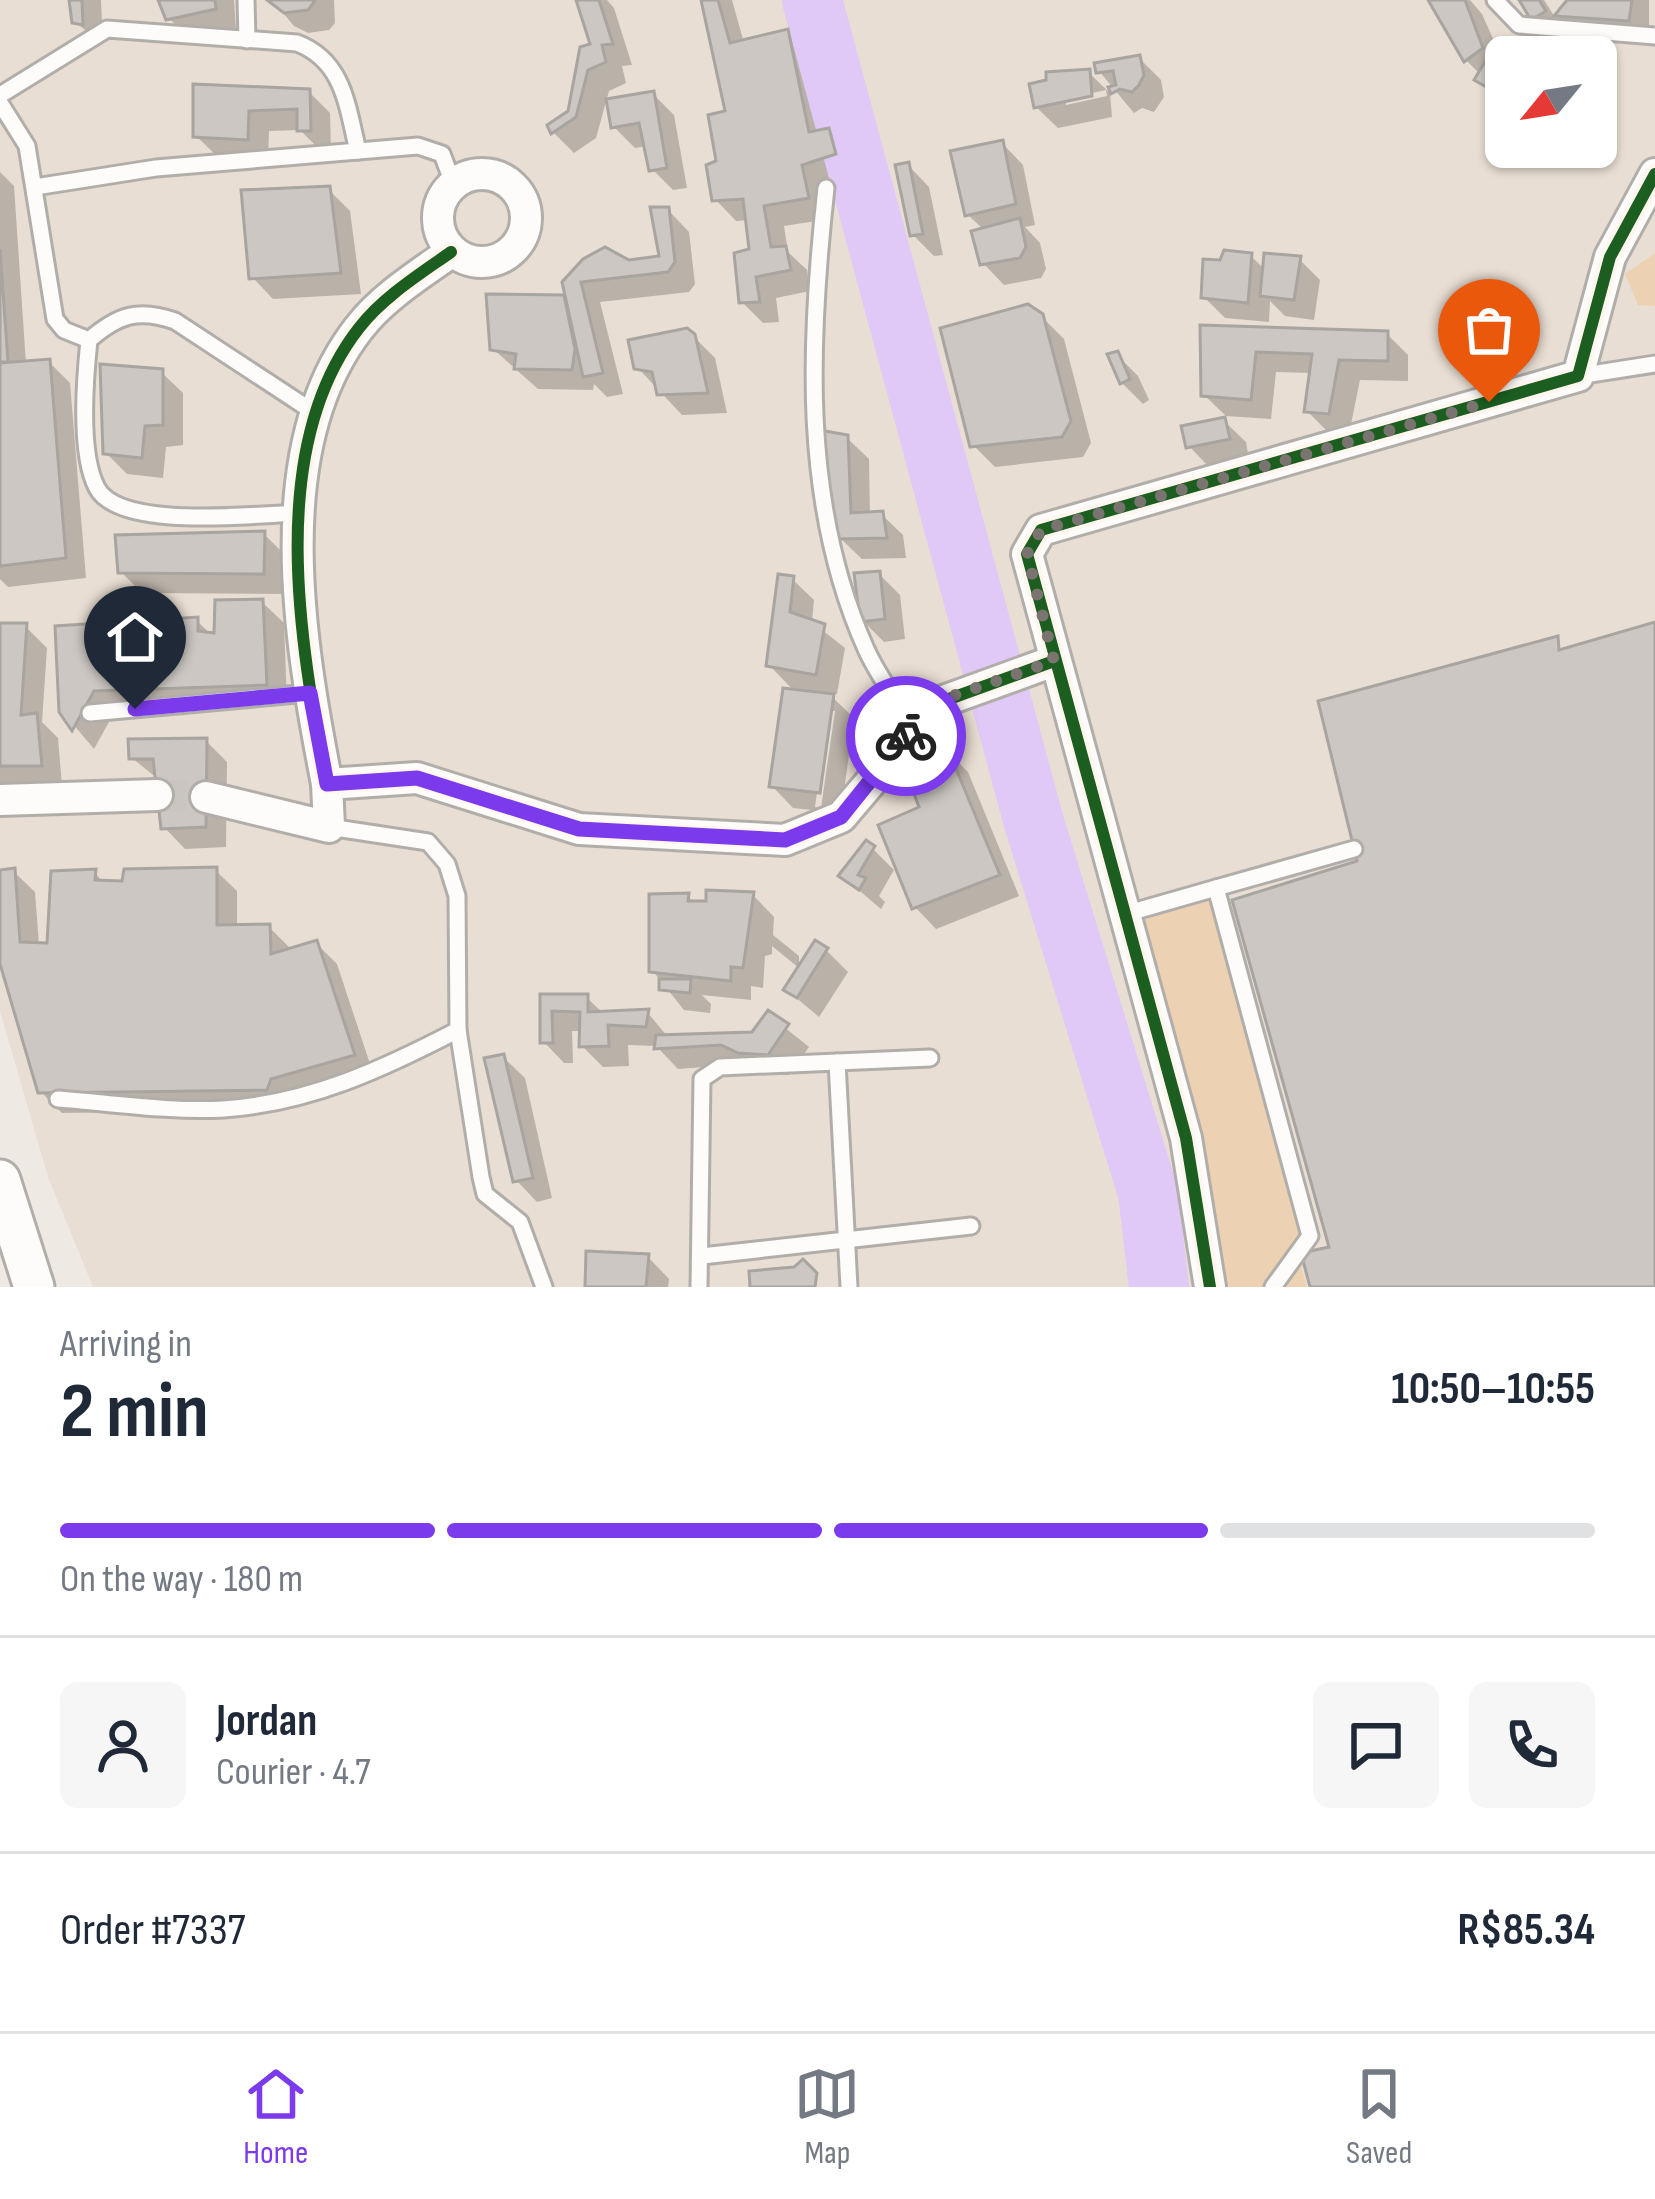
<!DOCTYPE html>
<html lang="en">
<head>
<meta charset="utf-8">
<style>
  body { margin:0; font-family:"Sofia Sans Condensed",sans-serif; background:#f6f6f7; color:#1f2937; height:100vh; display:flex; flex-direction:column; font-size:45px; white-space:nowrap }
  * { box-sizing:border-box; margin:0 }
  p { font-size:39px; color:#747a83 }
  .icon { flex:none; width:66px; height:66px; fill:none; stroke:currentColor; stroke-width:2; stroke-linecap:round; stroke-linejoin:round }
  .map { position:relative; height:1287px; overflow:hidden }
  .details { display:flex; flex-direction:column; background:#fff; flex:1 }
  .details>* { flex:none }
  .needle { width:78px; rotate:240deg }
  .buttons { position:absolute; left:1485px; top:36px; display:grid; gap:24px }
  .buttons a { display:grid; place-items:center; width:132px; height:132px; border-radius:18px; background:#fff; box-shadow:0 3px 9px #0004; font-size:60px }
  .pin { position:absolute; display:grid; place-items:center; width:102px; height:102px; color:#fff; margin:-123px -51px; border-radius:50% 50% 50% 0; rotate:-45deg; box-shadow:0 0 12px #0007 }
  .pin .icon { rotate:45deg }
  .courier { position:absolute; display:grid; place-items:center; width:120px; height:120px; margin:-60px; border:9px solid #7c3aed; border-radius:50%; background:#fff; color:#222; box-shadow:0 3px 15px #0007 }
  .headline em { font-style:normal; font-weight:700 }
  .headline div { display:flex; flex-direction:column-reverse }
  .headline { display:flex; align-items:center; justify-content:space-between; height:204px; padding:0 60px }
  h1 { font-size:78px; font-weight:700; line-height:90px }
  .bar { display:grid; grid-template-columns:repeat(4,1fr); gap:18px 12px; align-content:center; height:144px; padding:0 60px }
  .bar i { height:15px; border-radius:9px; background:#e0e1e3 }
  .bar .current { background:#7c3aed }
  .bar p { grid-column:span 4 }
  .line { display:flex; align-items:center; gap:30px; padding:0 60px; border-top:3px solid #e0e1e3 }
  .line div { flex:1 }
  .round { display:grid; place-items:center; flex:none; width:126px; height:126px; border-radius:18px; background:#f6f6f7 }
  .tab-bar { display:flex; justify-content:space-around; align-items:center; height:168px; border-top:3px solid #e0e1e3; background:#fff; font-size:33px; color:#747a83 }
  .tab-bar a { display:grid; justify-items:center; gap:6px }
  .tab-bar .current { color:#7c3aed }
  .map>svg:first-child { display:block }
  .built { fill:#e9ded3; fill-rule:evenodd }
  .green { fill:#edd1b3 }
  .shadow { fill:#0003; fill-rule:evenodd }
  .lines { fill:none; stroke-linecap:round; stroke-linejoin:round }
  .river { stroke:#e0c8f7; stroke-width:60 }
  .building { fill:#ccc7c3; stroke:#a8a4a0; stroke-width:3 }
  .minor-tunnel { stroke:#cbc5c0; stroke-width:30; stroke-dasharray:30 15; stroke-linecap:butt }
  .service-casing { stroke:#b1aeaa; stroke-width:21 }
  .minor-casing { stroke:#b1aeaa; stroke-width:36 }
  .tertiary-casing { stroke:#b1aeaa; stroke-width:45 }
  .service { stroke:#fdfcfb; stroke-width:15 }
  .minor { stroke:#fdfcfb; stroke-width:30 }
  .tertiary { stroke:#fdfcfb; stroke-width:39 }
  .cycleway-casing { stroke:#fff7ef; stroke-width:20 }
  .cycleway { stroke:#1b5e20; stroke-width:12 }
  .done { stroke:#797470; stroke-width:12; stroke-dasharray:0 21.6 }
  .route { stroke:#7c3aed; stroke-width:15 }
</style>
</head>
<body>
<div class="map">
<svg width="1655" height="1287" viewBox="0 0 1655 1287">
  <rect width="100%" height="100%" fill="#efe9e4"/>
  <!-- built -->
  <path class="built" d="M0,0H1655V1287H93L48,1177L0,1011ZM1506,57H1596V147H1506Z"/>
  <!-- green -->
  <g class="green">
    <path d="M1655,253V306L1638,305L1625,274Z"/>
    <path d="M1216,888L1310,1236L1297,1254L1307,1287H1210L1125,914Z"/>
  </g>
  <!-- shadow -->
  <g class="shadow">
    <path d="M72,0H101L103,44L75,22Z"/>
    <path d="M162,0H234L236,30L190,40L169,18Z"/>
    <path d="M272,0H334L335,23L329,30L308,33L294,26Z"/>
    <path d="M579,0H607L614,8L632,65L622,66L626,83L609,91L596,138L574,153L553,132L570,112L593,46Z"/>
    <path d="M704,0H732L744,43L787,33L808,54L825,132L849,153L855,175L821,186L829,219L784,226L788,252L807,270L810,291L776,298L779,322L763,323L742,302L752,251L749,220L736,221L715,199L729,113Z"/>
    <path d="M1432,0H1470L1482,14L1506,68V105L1478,80L1481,75L1466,60Z"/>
    <path d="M1523,0H1544L1565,33L1555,39Z"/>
    <path d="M1578,0H1649V40L1579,36L1558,16Z"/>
    <path d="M1139,58L1161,80L1164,97L1154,112L1142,108L1134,113L1099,71Z"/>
    <path d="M1088,72L1110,93L1112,117L1058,128L1036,107ZM1106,90L1107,96L1066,105V99Z"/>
    <path d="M196,87L309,92L330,113L331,151H321L300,130L269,131L268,160L218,157L196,136Z"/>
    <path d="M653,94L674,115L687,188L673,190L652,169L647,146L635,148L614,127Z"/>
    <path d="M1002,143L1023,165L1035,225L1025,227L1040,243L1046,269L1041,278L1004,285L983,263L984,230L967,214Z"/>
    <path d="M908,165L929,187L943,255L934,256L913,235Z"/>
    <path d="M0,172L14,186L26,364L49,362L70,383L86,578L8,587L0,579Z"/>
    <path d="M329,190L350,211L361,294L273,299L252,277Z"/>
    <path d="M668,210L689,232L695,284L689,292L600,302L623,394L607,397L594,384L593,390L538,389L493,349L490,297L569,298L566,283L628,263L662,259Z"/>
    <path d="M1250,255L1266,271L1299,259L1320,280L1314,320L1285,316L1270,301L1269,322L1225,318L1204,297Z"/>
    <path d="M1041,316L1064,339L1091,443L1083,457L995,467L973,445Z"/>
    <path d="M1203,328L1387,334L1408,355V381L1360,380L1349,434L1328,432L1307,411L1312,373L1276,372L1271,419L1226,416L1204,395Z"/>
    <path d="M693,336L715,358L727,413L682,415L637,367Z"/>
    <path d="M1117,355L1138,376L1149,400L1143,404L1122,383Z"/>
    <path d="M161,372L183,393V445L166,447L163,478L127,474L106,453Z"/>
    <path d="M1224,421L1246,442L1249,459L1210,468L1189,446Z"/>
    <path d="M847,438L869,459L870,515L881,514L903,535L906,558L862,559L840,538Z"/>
    <path d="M264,534L285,555L284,594L142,593L121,572Z"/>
    <path d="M879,574L900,595L905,639L884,642L863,621Z"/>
    <path d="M792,579L814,600L812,622L845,648L837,694L828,693L854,718L841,813L793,808L772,786L796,693L769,665ZM828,711H835L821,808L815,807Z"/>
    <path d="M262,602L284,623L287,705L115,711L94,749L62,711L197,621L217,640Z"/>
    <path d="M0,626H25L47,648L42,722L58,738L62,786H0Z"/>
    <path d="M206,741L227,762L226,847L185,849L164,827L158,779L132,758Z"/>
    <path d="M947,751L968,772L1019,896L936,929L915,907L923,808Z"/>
    <path d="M873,849L894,870L879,896L885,902L881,909L842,876Z"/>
    <path d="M215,870L237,891V928L269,927L292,950L316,943L337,964L374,1076L292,1100L288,1110L62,1113L40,1091L0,953V873L13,871L35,892L39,945L50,946L94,872L105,884Z"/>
    <path d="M753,895L774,917L773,935L799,956V968L772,946V954L765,956L763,988L751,986V1000L702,995L711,1004L710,1013L684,1010L652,970L687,896L696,904Z"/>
    <path d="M826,950L848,972L819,1017L787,990Z"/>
    <path d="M543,997H586L604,1014L647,1012L668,1037L753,1035L768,1014L809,1047L789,1075L762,1074L745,1064L678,1069L656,1046L628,1045L629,1066L603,1067L582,1046V1031H572L573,1063H564L543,1041Z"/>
    <path d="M503,1057L525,1078L552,1198L537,1202L516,1180Z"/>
    <path d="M648,1257L669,1279L668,1287H588Z"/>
  </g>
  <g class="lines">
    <!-- river -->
    <path class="river" d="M812,0L1033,819L1148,1193L1159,1287"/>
  </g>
  <!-- building -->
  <g class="building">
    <path d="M69,0H82L83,25L72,23Z"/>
    <path d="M158,0H215L216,9L166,20Z"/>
    <path d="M267,0H315V1L308,10L284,13Z"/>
    <path d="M576,0H599L613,44L602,45L606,62L588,70L576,117L551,134L547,125L568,111L580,47L590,44Z"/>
    <path d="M701,0H718L730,43L788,29L809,132L829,128L836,154L802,165L809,198L764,206L771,247L786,246L791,270L756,277L760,302L739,303L734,253L749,249L743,199L712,201L706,165L716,161L708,115L725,111Z"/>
    <path d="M1428,0H1465L1483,48L1464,62Z"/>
    <path d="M1519,0H1539L1546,11L1531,20Z"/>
    <path d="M1567,0H1632L1629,21L1554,16Z"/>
    <path d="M1140,55L1144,75L1139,85L1132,92L1120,89L1111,94L1108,87L1116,85L1113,71L1096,73L1094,63Z"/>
    <path d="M1489,55L1506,65V98L1474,80Z"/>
    <path d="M1090,69L1092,96L1034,108L1029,84L1046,80V72Z"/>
    <path d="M193,84L310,89L311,131H297V109L249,111L248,140L193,137Z"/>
    <path d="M654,91L667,168L649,171L639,123L611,128L606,99Z"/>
    <path d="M1003,140L1016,204L965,216L950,151Z"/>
    <path d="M909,162L923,234L910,236L895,165Z"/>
    <path d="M330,186L341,273L249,279L241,190Z"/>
    <path d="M650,207H669L675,262L668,272L581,282L603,373L583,377L562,282L583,259L605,247L629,260L659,256Z"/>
    <path d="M1020,218L1026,247L1020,258L980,265L971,231Z"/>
    <path d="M0,249L8,362H0Z"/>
    <path d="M1224,250L1252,253L1248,303L1201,298L1203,259L1220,260Z"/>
    <path d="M1264,253L1301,256L1294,300L1260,296Z"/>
    <path d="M486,294L564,295L575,349L572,370L514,369L516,354L490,350Z"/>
    <path d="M1028,304L1043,314L1071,421L1062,437L970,447L940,328Z"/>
    <path d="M1200,325L1388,331V361L1339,360L1329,414L1304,412L1312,354L1256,352L1251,400L1201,396Z"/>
    <path d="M687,328L695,334L708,393L657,395L652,372L634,369L628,340Z"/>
    <path d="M1118,351L1130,379L1120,384L1107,354Z"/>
    <path d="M50,359L66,558L0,566V363Z"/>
    <path d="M100,364L163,369V425L145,426L142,458L103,454Z"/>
    <path d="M1225,417L1230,439L1186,448L1181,426Z"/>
    <path d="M819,430L848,435L851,513L883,511L887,538L837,539Z"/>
    <path d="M265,531L264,574L118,573L115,535Z"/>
    <path d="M880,571L885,619L860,622L854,573Z"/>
    <path d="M778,574L794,576L790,612L825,624L816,675L766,666Z"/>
    <path d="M263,599L267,685L94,691L72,731L59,712L55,626L198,617V631L214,633L215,600Z"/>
    <path d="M1655,622V1287H1310L1301,1253L1329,1247L1232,900L1357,861L1318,701L1558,636L1559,650Z"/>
    <path d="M0,623H27L21,715L37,713L42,766H0Z"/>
    <path d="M783,688L834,694L820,793L769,787Z"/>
    <path d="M207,738L206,827L161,829L153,759H129L128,739Z"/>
    <path d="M947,747L1000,875L912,909L878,825L919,807L903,765Z"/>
    <path d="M866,840L875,846L858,875L866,878L859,890L838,876Z"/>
    <path d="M217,867V925L270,924L271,954L317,940L355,1055L271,1079L267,1090L38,1093L0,964V870L15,868L20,942L47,943L51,871L96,869L95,880L122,881L124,869Z"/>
    <path d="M706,890L754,892L743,968L731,967V981L649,972V894L689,893L688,901H706Z"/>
    <path d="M815,940L828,948L797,998L783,990Z"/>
    <path d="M659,979H691L690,993L659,990Z"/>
    <path d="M540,994H588V1012L649,1009L646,1027L608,1025L609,1046L579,1047L580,1012L552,1011L553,1043H540Z"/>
    <path d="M768,1010L789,1024L768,1055L738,1053L721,1045L654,1049L656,1035L752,1032Z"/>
    <path d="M504,1054L533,1178L513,1182L484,1058Z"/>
    <path d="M586,1251L649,1254L646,1287H585Z"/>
    <path d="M803,1259L817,1273L815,1287H750L749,1271L794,1267Z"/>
  </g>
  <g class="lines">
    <!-- minor-tunnel -->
    <path class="minor-tunnel" d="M157,795L206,797"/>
    <defs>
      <g id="service">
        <path d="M246,0L247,40"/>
        <path d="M1495,0L1519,25L1655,36"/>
        <path d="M0,95L107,29L297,43C344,61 347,106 358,151"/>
        <path d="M0,103L27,146L55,319L64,330L89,340"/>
        <path d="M35,187L156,168L418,146L442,154L453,183"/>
        <path d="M826,188C809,341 801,504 866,649C878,676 898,702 913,728"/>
        <path d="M1578,376L1655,364"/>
        <path d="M301,513C256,514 120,531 97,488C79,454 85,378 89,340C118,315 138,308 175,321L312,411"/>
        <path d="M90,713L309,693"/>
        <path d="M329,827L428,842L447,864L457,896L458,1030L481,1177L485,1194L520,1222L544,1287"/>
        <path d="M1216,888L1354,849"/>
        <path d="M1125,914L1216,888L1310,1236L1273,1287"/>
        <path d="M837,1062L849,1287"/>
        <path d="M58,1099C112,1103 170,1112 224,1109C310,1103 383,1069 458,1030"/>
        <path d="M702,1256L971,1226"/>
        <path d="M699,1287L702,1079L720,1067L930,1058"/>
      </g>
      <g id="minor">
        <circle cx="482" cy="218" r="44"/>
        <path d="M451,252C420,274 383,297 359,328C265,448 300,645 327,784L417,778L579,829L785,840L841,817L938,703L1054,661"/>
        <path d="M206,797L329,827L327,784"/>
        <path d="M0,800L157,795"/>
        <path d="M1210,1287L1186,1138L1027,554L1041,530L1578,376L1610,257L1655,174"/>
      </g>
      <path id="tertiary" d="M0,1180L34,1287"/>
    </defs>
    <!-- service casing -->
    <use href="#service" class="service-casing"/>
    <!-- minor casing -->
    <use href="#minor" class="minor-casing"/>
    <!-- tertiary casing -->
    <use href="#tertiary" class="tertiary-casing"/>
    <!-- service -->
    <use href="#service" class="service"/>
    <!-- minor -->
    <use href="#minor" class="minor"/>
    <!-- tertiary -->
    <use href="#tertiary" class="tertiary"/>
    <defs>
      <g id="cycleway">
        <path d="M451,252C420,274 383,297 359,328C265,448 300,645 327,784L417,778L579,829L785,840L841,817L938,703L1054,661"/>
        <path d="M1210,1287L1186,1138L1027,554L1041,530L1578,376L1610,257L1655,174"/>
      </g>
    </defs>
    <!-- cycleway casing -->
    <use href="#cycleway" class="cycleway-casing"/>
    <!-- cycleway -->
    <use href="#cycleway" class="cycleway"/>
  </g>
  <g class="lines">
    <!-- done -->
    <path class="done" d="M906,736L947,698L1054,661L1027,554L1041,530L1489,402"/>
    <!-- route -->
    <path class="route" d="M135,709L310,693L327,784L417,778L579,829L785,840L841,817L906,736"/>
  </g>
</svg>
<div class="buttons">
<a><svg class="needle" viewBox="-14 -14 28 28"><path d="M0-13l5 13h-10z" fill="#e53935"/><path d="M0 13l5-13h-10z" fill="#747a83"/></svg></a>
</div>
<div class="pin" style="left:1489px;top:402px;background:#ea580c"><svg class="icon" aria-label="bag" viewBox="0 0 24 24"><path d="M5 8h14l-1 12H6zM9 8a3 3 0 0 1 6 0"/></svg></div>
<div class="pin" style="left:135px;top:709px;background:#1f2937"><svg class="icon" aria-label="home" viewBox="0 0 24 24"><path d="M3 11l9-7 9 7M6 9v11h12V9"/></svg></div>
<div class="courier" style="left:906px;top:736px"><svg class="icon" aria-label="bike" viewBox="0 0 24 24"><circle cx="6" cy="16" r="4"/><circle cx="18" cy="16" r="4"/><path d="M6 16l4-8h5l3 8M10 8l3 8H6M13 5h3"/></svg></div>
</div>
<section class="details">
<div class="headline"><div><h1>2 min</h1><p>Arriving in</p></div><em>10:50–10:55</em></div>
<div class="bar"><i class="current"></i><i class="current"></i><i class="current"></i><i></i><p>On the way · 180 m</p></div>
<div class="line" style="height:216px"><a class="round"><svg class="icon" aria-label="person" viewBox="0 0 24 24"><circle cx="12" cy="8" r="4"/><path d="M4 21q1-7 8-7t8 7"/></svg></a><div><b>Jordan</b><p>Courier · 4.7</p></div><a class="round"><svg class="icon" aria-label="chat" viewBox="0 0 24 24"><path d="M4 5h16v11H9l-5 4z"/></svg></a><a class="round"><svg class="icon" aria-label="phone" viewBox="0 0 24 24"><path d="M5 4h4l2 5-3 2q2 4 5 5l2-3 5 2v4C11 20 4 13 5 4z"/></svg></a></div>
<div class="line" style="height:156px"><div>Order #7337</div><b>R$85.34</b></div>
</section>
<nav class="tab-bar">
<a class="current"><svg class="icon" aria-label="home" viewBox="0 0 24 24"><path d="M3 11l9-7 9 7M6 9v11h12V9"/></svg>Home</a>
<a><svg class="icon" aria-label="map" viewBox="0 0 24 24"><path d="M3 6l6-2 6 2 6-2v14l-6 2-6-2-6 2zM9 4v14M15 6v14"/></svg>Map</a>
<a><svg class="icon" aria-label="saved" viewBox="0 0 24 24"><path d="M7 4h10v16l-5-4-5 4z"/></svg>Saved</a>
</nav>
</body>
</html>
